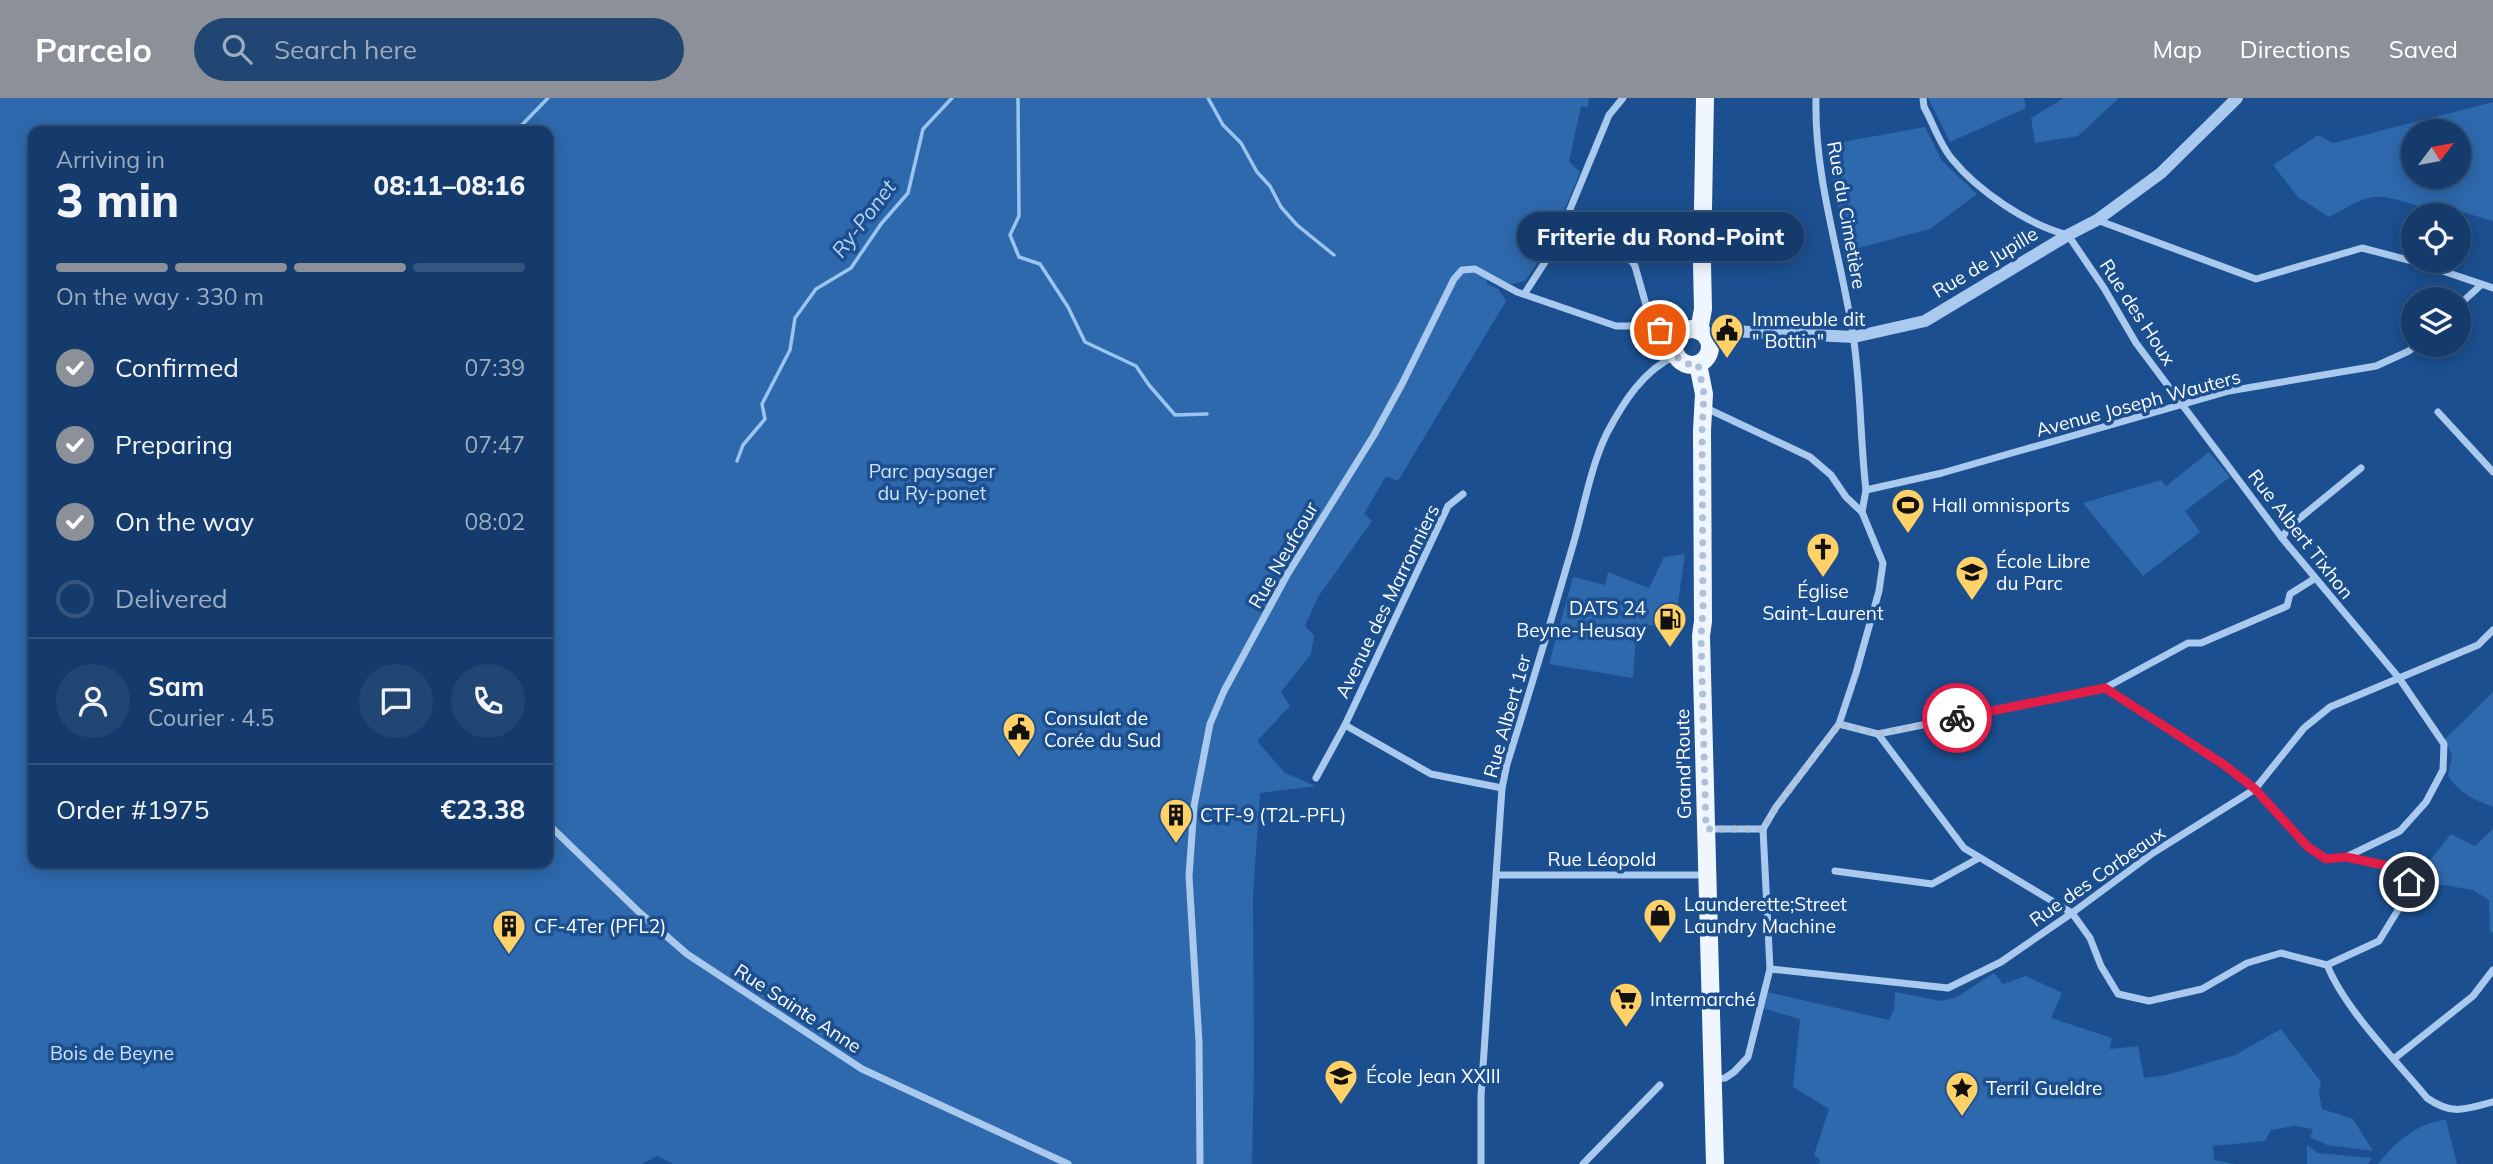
<!DOCTYPE html>
<html lang="en">
<head>
<meta charset="utf-8">
<style>
  body { margin:0; font-family:Mulish,sans-serif; background:#214673; color:#f1f3f6; height:100vh; display:flex; flex-direction:column; font-size:26px; white-space:nowrap }
  * { box-sizing:border-box; margin:0 }
  p { font-size:23px; color:#9dadc1 }
  .icon { flex:none; width:38px; height:38px; fill:none; stroke:currentColor; stroke-width:2; stroke-linecap:round; stroke-linejoin:round }
  .map { position:relative; flex:1; overflow:hidden }
  .sheet { position:absolute; left:28px; top:28px; width:525px; height:742px; display:flex; flex-direction:column; background:#143b6b; border-radius:14px; box-shadow:0 4px 18px #0003,0 0 0 2px #33557e }
  .sheet>* { flex:none }
  .needle { width:46px; rotate:58deg }
  .buttons { position:absolute; left:2401px; top:21px; display:grid; gap:14px }
  .buttons a { display:grid; place-items:center; width:70px; height:70px; border-radius:50%; background:#143b6b; box-shadow:0 4px 18px #0003,0 0 0 2px #33557e; font-size:35px }
  .pin { position:absolute; display:grid; place-items:center; width:60px; height:60px; color:#fff; margin:-30px; border:4px solid #fff; border-radius:50%; box-shadow:0 2px 7px #0007 }
  .courier { position:absolute; display:grid; place-items:center; width:70px; height:70px; margin:-35px; border:5px solid #e11d48; border-radius:50%; background:#fff; color:#222; box-shadow:0 2px 9px #0007 }
  .bubble { position:absolute; height:49px; border-radius:24px; background:#143b6b; box-shadow:0 4px 18px #0003,0 0 0 2px #33557e; font-size:23px; font-weight:800; line-height:49px; text-align:center }
  .summary em { font-style:normal; font-weight:800 }
  .summary div { display:flex; flex-direction:column-reverse }
  .summary { display:flex; align-items:center; justify-content:space-between; height:119px; padding:0 28px }
  h1 { font-size:46px; font-weight:800; line-height:52px }
  .bar { display:grid; grid-template-columns:repeat(4,1fr); gap:10px 7px; align-content:center; height:84px; padding:0 28px }
  .bar i { height:9px; border-radius:5px; background:#33557e }
  .bar .current { background:#8c9099 }
  .bar p { grid-column:span 4 }
  .line { display:flex; align-items:center; gap:18px; padding:0 28px; border-top:2px solid #33557e }
  .line div { flex:1 }
  .round { display:grid; place-items:center; flex:none; width:74px; height:74px; border-radius:37px; background:#214673 }
  ol { padding:0 28px; list-style:none }
  li { display:flex; align-items:center; gap:21px; height:77px }
  li p { margin-inline-start:auto }
  li .icon { padding:7px; border-radius:50%; background:#8c9099; color:#fff; stroke-width:4 }
  li:last-child { color:#9dadc1 }
  li i { width:38px; height:38px; border:4px solid #33557e; border-radius:50% }
  header { display:flex; align-items:center; gap:42px; box-sizing:border-box; height:98px; padding:0 35px; background:#8c9099; color:#fff }
  header strong { font-size:33px }
  nav { display:flex; gap:38px; margin-inline-start:auto; font-size:24px }
  .search { width:490px; height:63px; background:#214673; display:flex; align-items:center; gap:18px; box-sizing:border-box; padding:0 24px; border-radius:38px; color:#9dadc1; font-size:26px }
  .map>svg:first-child { display:block }
  .green { fill:#2e69ad; fill-rule:evenodd }
  .lines { fill:none; stroke-linecap:round; stroke-linejoin:round }
  .stream { stroke:#9cc4f0; stroke-width:3.5 }
  .minor { stroke:#a9c9ee; stroke-width:7 }
  .tertiary { stroke:#a9c9ee; stroke-width:12 }
  .primary { stroke:#f0f6ff; stroke-width:18 }
  .done { stroke:#afc1d8; stroke-width:7; stroke-dasharray:0 12.6 }
  .route { stroke:#e11d48; stroke-width:9 }
  .labels { text-anchor:middle; stroke-width:7; stroke-linejoin:round; paint-order:stroke }
  .street-label { font-size:19px; fill:#fff; stroke:#1b4f8f }
  .poi-label { font-size:19px; fill:#fff; stroke:#1b4f8f; text-anchor:start }
  .park-label { font-size:19px; fill:#cfe3fa; stroke:#1b4f8f }
  .water-label { font-size:21px; font-style:italic; fill:#b5d3f5; stroke:#1b4f8f }
</style>
</head>
<body>
<header>
<strong>Parcelo</strong>
<div class="search"><svg class="icon" aria-label="search" viewBox="0 0 24 24"><circle cx="10" cy="10" r="6"/><path d="M15 15l6 6"/></svg>Search here</div>
<nav><a>Map</a><a>Directions</a><a>Saved</a></nav>
</header>
<div class="map">
<svg width="2493" height="1066" viewBox="0 0 2493 1066">
  <rect width="100%" height="100%" fill="#1b4f8f"/>
  <!-- green -->
  <g class="green">
    <path d="M0,0H1589L1588,9L1581,8L1569,64L1580,74L1552,143L1525,183L1510,186L1490,176L1486,185L1498,191L1506,203L1398,383L1386,378L1364,416L1372,423L1318,499L1305,528L1314,537L1311,556L1281,594L1290,608L1257,643L1285,675L1316,688L1260,695L1253,798L1254,969L1252,1066H673L657,1058L642,1066H0ZM33,33H548V765H33Z"/>
    <path d="M1928,0H2024L2026,10L1950,44Z"/>
    <path d="M2064,0H2119L2078,38L2035,45L2031,20Z"/>
    <path d="M2493,4V123L2462,114L2459,121V117C2432,117 2391,93 2368,100C2355,103 2341,113 2329,119L2298,99L2273,67L2318,37L2333,45ZM2459,33V79H2413V33Z"/>
    <path d="M1925,29L1942,63L1977,96L1930,131L1847,153L1826,47Z"/>
    <path d="M2209,354L2230,379L2185,413L2200,434L2143,478L2083,405L2161,382L2166,388Z"/>
    <path d="M1685,456L1676,519L1659,528L1637,527L1633,580L1549,566L1573,479L1605,487L1608,474L1649,490L1664,459Z"/>
    <path d="M2493,594V709C2475,702 2458,695 2448,677L2452,658L2445,641Z"/>
    <path d="M2493,731V835L2490,834L2489,802L2473,792L2413,782L2391,766L2405,752L2428,765L2451,736L2475,748Z"/>
    <path d="M1994,875L2003,886L2026,878L2062,895L2051,920L2112,940L2110,951L2138,948L2144,980L2166,977L2235,957L2281,931L2321,984L2319,995L2322,1011L2353,1021L2373,1053L2327,1047L2310,1039L2313,1031L2294,1028L2271,1032L2265,1043L2213,1048L2214,1062L2235,1066H1818L1820,1062L1814,1057L1829,1011L1793,989L1800,921L1762,910L1767,894L1889,922L1894,911L1895,894L1941,903L1957,899Z"/>
    <path d="M2446,1022L2457,1066H2378C2394,1045 2418,1024 2446,1022Z"/>
    <path d="M2307,1047L2318,1055L2372,1060L2368,1066H2307Z"/>
  </g>
  <g class="lines">
    <!-- stream -->
    <g class="stream">
      <path d="M1018,0L1019,118L1010,137L1019,159L1040,166L1068,209L1085,244L1136,268L1149,287L1175,317L1207,316"/>
      <path d="M1208,0L1223,27L1241,45L1257,74L1270,88L1281,109L1297,127L1334,157"/>
      <path d="M516,33L548,0"/>
      <path d="M737,363L743,347L765,321L762,306L790,252L795,220L816,191L851,170L881,126L908,95L923,31L952,0"/>
    </g>
    <!-- minor -->
    <g class="minor">
      <path d="M1816,0C1814,81 1841,158 1853,237C1861,288 1860,341 1866,392L1862,414"/>
      <path d="M1923,0L1924,9C1933,25 1940,47 1952,61C1978,93 2028,127 2068,137L2104,190L2136,245L2282,440L2399,580L2444,646L2443,672L2426,704L2400,733L2346,759"/>
      <path d="M93,30L94,33"/>
      <path d="M2097,122L2256,181L2362,150L2416,164L2493,190"/>
      <path d="M1554,150L1630,161L1635,168L1652,228"/>
      <path d="M1525,195L1554,150L1609,17L1623,0"/>
      <path d="M2459,207L2481,187"/>
      <path d="M1706,310L1810,359L1831,377L1846,399L1862,414L1883,465L1879,493L1856,575L1839,626L1776,709L1763,731H1706"/>
      <path d="M2438,314L2493,374"/>
      <path d="M1866,392L1942,375L2229,293L2376,268L2409,253L2416,247"/>
      <path d="M2282,440L2289,429L2361,370"/>
      <path d="M2105,590L2188,545H2201L2287,508L2290,496L2314,481"/>
      <path d="M1839,626L1878,636L2105,590L2223,666L2255,691L2308,749L2327,761L2346,759L2393,769L2405,775L2409,784L2406,799L2379,843L2327,867C2346,913 2395,961 2427,1000C2453,1018 2465,1011 2493,1004"/>
      <path d="M1345,627L1431,676L1502,690"/>
      <path d="M1878,636L1964,750L2072,815L2090,840L2101,868L2118,896L2149,903L2202,891L2247,865L2281,855L2327,867"/>
      <path d="M1316,680L1345,627L1448,408L1463,396"/>
      <path d="M548,726L640,815L687,856L862,971L1068,1066"/>
      <path d="M1835,773L1932,786L1979,760"/>
      <path d="M1498,777H1706"/>
      <path d="M1770,871L1948,890L2001,864L2072,815L2153,755L2255,691L2304,630L2330,609L2478,547L2493,532"/>
      <path d="M2395,960L2473,898L2493,872"/>
      <path d="M1715,981L1725,980L1734,974L1748,959L1770,871L1763,731"/>
      <path d="M1200,1066L1199,944L1189,778L1194,708L1210,626L1224,593L1287,477L1374,337L1402,286L1454,181L1462,172L1475,171L1517,194L1616,228H1652L1676,241"/>
      <path d="M1481,1066V998L1502,690L1507,666C1530,593 1552,520 1573,447C1584,410 1590,370 1607,335C1624,303 1643,273 1676,257"/>
      <path d="M1583,1066L1660,987"/>
    </g>
    <!-- tertiary -->
    <path class="tertiary" d="M1706,240L1717,234L1731,233L1854,239L1925,223L2068,137L2097,122L2161,75L2237,0"/>
    <!-- primary -->
    <g class="primary">
      <circle cx="1692" cy="249" r="18"/>
      <path d="M1699,233L1703,211L1702,166L1705,0"/>
      <path d="M1698,266L1704,296L1702,332L1703,523L1701,538L1715,1066"/>
    </g>
  </g>
  <g class="lines">
    <!-- done -->
    <path class="done" d="M1660,232L1676,241C1671,257 1681,269 1698,266L1704,296L1702,332L1703,513L1701,538L1706,731H1763L1776,709L1839,626L1878,636L1957,620"/>
    <!-- route -->
    <path class="route" d="M1957,620L2105,590L2223,666L2255,691L2308,749L2326,761L2346,759L2393,769L2405,775L2409,784"/>
  </g>
  <!-- icons -->
  <defs>
    <symbol id="civic-pin" viewBox="-11 -11 22 30"><path d="M0 17L-7.5 6A9.5 9.5 0 1 1 7.5 6Z" fill="#ffd166" stroke="#1b4f8f"/><path d="M-.6-6.5H3V-4.5H.6V-3L4-1V1h2V6H-6V1h2V-1L-.6-3ZM-1.2 2.5V6h2.4V2.5Z" fill="#111"/></symbol>
    <symbol id="stadium-pin" viewBox="-11 -11 22 30"><path d="M0 17L-7.5 6A9.5 9.5 0 1 1 7.5 6Z" fill="#ffd166" stroke="#1b4f8f"/><path d="M0-5a6.5 5 0 1 0 0 10a6.5 5 0 1 0 0-10ZM-3.5-1.8h7v3.6h-7Z" fill="#111"/></symbol>
    <symbol id="church-pin" viewBox="-11 -11 22 30"><path d="M0 17L-7.5 6A9.5 9.5 0 1 1 7.5 6Z" fill="#ffd166" stroke="#1b4f8f"/><path d="M-1.2-6h2.4v3.5h3.3v2.4h-3.3V6h-2.4V-.1h-3.3v-2.4h3.3Z" fill="#111"/></symbol>
    <symbol id="school-pin" viewBox="-11 -11 22 30"><path d="M0 17L-7.5 6A9.5 9.5 0 1 1 7.5 6Z" fill="#ffd166" stroke="#1b4f8f"/><path d="M0-5L7-2L0 1L-7-2ZM-4 1L0 2.5L4 1V4Q0 6-4 4Z" fill="#111"/></symbol>
    <symbol id="fuel-pin" viewBox="-11 -11 22 30"><path d="M0 17L-7.5 6A9.5 9.5 0 1 1 7.5 6Z" fill="#ffd166" stroke="#1b4f8f"/><path d="M-5.5-6h7V0h2V4h1.3V-2.5L3-4.5l.8-.8L6-3V5H2.5V1h-1V6h-7ZM-4.2-4.7v3.2H.2V-4.7Z" fill="#111"/></symbol>
    <symbol id="building-pin" viewBox="-11 -11 22 30"><path d="M0 17L-7.5 6A9.5 9.5 0 1 1 7.5 6Z" fill="#ffd166" stroke="#1b4f8f"/><path d="M-4-6H4V6H1V3H-1V6H-4ZM-2.5-4.3h1.7v1.8h-1.7ZM.8-4.3h1.7v1.8H.8ZM-2.5-1h1.7V.8h-1.7ZM.8-1h1.7V.8H.8Z" fill="#111"/></symbol>
    <symbol id="shop-pin" viewBox="-11 -11 22 30"><path d="M0 17L-7.5 6A9.5 9.5 0 1 1 7.5 6Z" fill="#ffd166" stroke="#1b4f8f"/><path d="M-5-2.5h2.3a2.7 3.5 0 0 1 5.4 0H5L5.5 6h-11ZM-1.5-2.5h3a1.5 2.3 0 0 0-3 0Z" fill="#111"/></symbol>
    <symbol id="supermarket-pin" viewBox="-11 -11 22 30"><path d="M0 17L-7.5 6A9.5 9.5 0 1 1 7.5 6Z" fill="#ffd166" stroke="#1b4f8f"/><path d="M-6-5.5h2.5l.6 2H6L4.5 2H-2.5L-4.4-4H-6ZM-1.5 3.2a1.3 1.3 0 1 0 .1 0ZM3 3.2a1.3 1.3 0 1 0 .1 0Z" fill="#111"/></symbol>
    <symbol id="sight-pin" viewBox="-11 -11 22 30"><path d="M0 17L-7.5 6A9.5 9.5 0 1 1 7.5 6Z" fill="#ffd166" stroke="#1b4f8f"/><path d="M0-6L1.8-2.2L6-1.7L2.9 1.2L3.7 5.4L0 3.3L-3.7 5.4L-2.9 1.2L-6-1.7L-1.8-2.2Z" fill="#111"/></symbol>
  </defs>
  <g fill-rule="evenodd">
    <use href="#civic-pin" x="1708" y="213" width="38" height="52"/>
    <use href="#stadium-pin" x="1889" y="388" width="38" height="52"/>
    <use href="#church-pin" x="1804" y="432" width="38" height="52"/>
    <use href="#school-pin" x="1953" y="455" width="38" height="52"/>
    <use href="#fuel-pin" x="1651" y="502" width="38" height="52"/>
    <use href="#civic-pin" x="1000" y="612" width="38" height="52"/>
    <use href="#building-pin" x="1157" y="698" width="38" height="52"/>
    <use href="#shop-pin" x="1641" y="798" width="38" height="52"/>
    <use href="#building-pin" x="490" y="809" width="38" height="52"/>
    <use href="#supermarket-pin" x="1607" y="882" width="38" height="52"/>
    <use href="#school-pin" x="1322" y="959" width="38" height="52"/>
    <use href="#sight-pin" x="1943" y="971" width="38" height="52"/>
  </g>
  <g class="labels">
    <!-- street labels -->
    <g class="street-label">
      <text transform="translate(1847 117) rotate(80)" y="7">Rue du Cimetière</text>
      <text transform="translate(1985 164) rotate(-31)" y="7">Rue de Jupille</text>
      <text transform="translate(2138 214) rotate(57)" y="7">Rue des Houx</text>
      <text transform="translate(2138 305) rotate(-15)" y="7">Avenue Joseph Wauters</text>
      <text transform="translate(2301 436) rotate(52)" y="7">Rue Albert Tixhon</text>
      <text transform="translate(1283 457) rotate(-60)" y="7">Rue Neufcour</text>
      <text transform="translate(1387 503) rotate(-64)" y="7">Avenue des Marronniers</text>
      <text transform="translate(1507 618) rotate(-74)" y="7">Rue Albert 1er</text>
      <text transform="translate(1683 666) rotate(-91)" y="7">Grand'Route</text>
      <text x="1602" y="768">Rue Léopold</text>
      <text transform="translate(2097 778) rotate(-35)" y="7">Rue des Corbeaux</text>
      <text transform="translate(798 910) rotate(33)" y="7">Rue Sainte Anne</text>
    </g>
    <!-- poi labels -->
    <g class="poi-label">
      <text x="1752" y="228">Immeuble dit<tspan x="1752" dy="22">" Bottin"</tspan></text>
      <text x="1932" y="414">Hall omnisports</text>
      <text x="1996" y="470">École Libre<tspan x="1996" dy="22">du Parc</tspan></text>
      <text x="1823" y="500" text-anchor="middle">Église<tspan x="1823" dy="22">Saint-Laurent</tspan></text>
      <text x="1646" y="517" text-anchor="end">DATS 24<tspan x="1646" dy="22">Beyne-Heusay</tspan></text>
      <text x="1044" y="627">Consulat de<tspan x="1044" dy="22">Corée du Sud</tspan></text>
      <text x="1200" y="724">CTF-9 (T2L-PFL)</text>
      <text x="1684" y="813">Launderette;Street<tspan x="1684" dy="22">Laundry Machine</tspan></text>
      <text x="534" y="835">CF-4Ter (PFL2)</text>
      <text x="1650" y="908">Intermarché</text>
      <text x="1366" y="985">École Jean XXIII</text>
      <text x="1986" y="997">Terril Gueldre</text>
    </g>
    <!-- park labels -->
    <g class="park-label">
      <text x="932" y="380">Parc paysager<tspan x="932" dy="22">du Ry-ponet</tspan></text>
      <text x="112" y="962">Bois de Beyne</text>
    </g>
    <!-- water labels -->
    <g class="water-label">
      <text transform="translate(864 121) rotate(-53)" y="7">Ry-Ponet</text>
    </g>
  </g>
</svg>
<div class="buttons">
<a><svg class="needle" viewBox="-14 -14 28 28"><path d="M0-13l5 13h-10z" fill="#e53935"/><path d="M0 13l5-13h-10z" fill="#9dadc1"/></svg></a>
<a><svg class="icon" aria-label="locate" viewBox="0 0 24 24"><circle cx="12" cy="12" r="6"/><path d="M12 2v4M12 18v4M2 12h4M18 12h4"/></svg></a>
<a><svg class="icon" aria-label="layers" viewBox="0 0 24 24"><path d="M12 4l9 5-9 5-9-5zM3 14l9 5 9-5"/></svg></a>
</div>
<div class="pin" style="left:1660px;top:232px;background:#ea580c"><svg class="icon" aria-label="bag" viewBox="0 0 24 24"><path d="M5 8h14l-1 12H6zM9 8a3 3 0 0 1 6 0"/></svg></div>
<div class="pin" style="left:2409px;top:784px;background:#1f2937"><svg class="icon" aria-label="home" viewBox="0 0 24 24"><path d="M3 11l9-7 9 7M6 9v11h12V9"/></svg></div>
<div class="courier" style="left:1957px;top:620px"><svg class="icon" aria-label="bike" viewBox="0 0 24 24"><circle cx="6" cy="16" r="4"/><circle cx="18" cy="16" r="4"/><path d="M6 16l4-8h5l3 8M10 8l3 8H6M13 5h3"/></svg></div>
<div class="bubble" style="left:1517px;top:114px;width:287px">Friterie du Rond-Point</div>
<section class="sheet">
<div class="summary"><div><h1>3 min</h1><p>Arriving in</p></div><em>08:11–08:16</em></div>
<div class="bar"><i class="current"></i><i class="current"></i><i class="current"></i><i></i><p>On the way · 330 m</p></div>
<ol>
<li><svg class="icon" aria-label="check" viewBox="0 0 24 24"><path d="M5 12l5 5 9-10"/></svg>Confirmed<p>07:39</p></li>
<li><svg class="icon" aria-label="check" viewBox="0 0 24 24"><path d="M5 12l5 5 9-10"/></svg>Preparing<p>07:47</p></li>
<li><svg class="icon" aria-label="check" viewBox="0 0 24 24"><path d="M5 12l5 5 9-10"/></svg>On the way<p>08:02</p></li>
<li><i></i>Delivered</li>
</ol>
<div class="line" style="height:126px"><a class="round"><svg class="icon" aria-label="person" viewBox="0 0 24 24"><circle cx="12" cy="8" r="4"/><path d="M4 21q1-7 8-7t8 7"/></svg></a><div><b>Sam</b><p>Courier · 4.5</p></div><a class="round"><svg class="icon" aria-label="chat" viewBox="0 0 24 24"><path d="M4 5h16v11H9l-5 4z"/></svg></a><a class="round"><svg class="icon" aria-label="phone" viewBox="0 0 24 24"><path d="M5 4h4l2 5-3 2q2 4 5 5l2-3 5 2v4C11 20 4 13 5 4z"/></svg></a></div>
<div class="line" style="height:91px"><div>Order #1975</div><b>€23.38</b></div>
</section>
</div>
</body>
</html>
